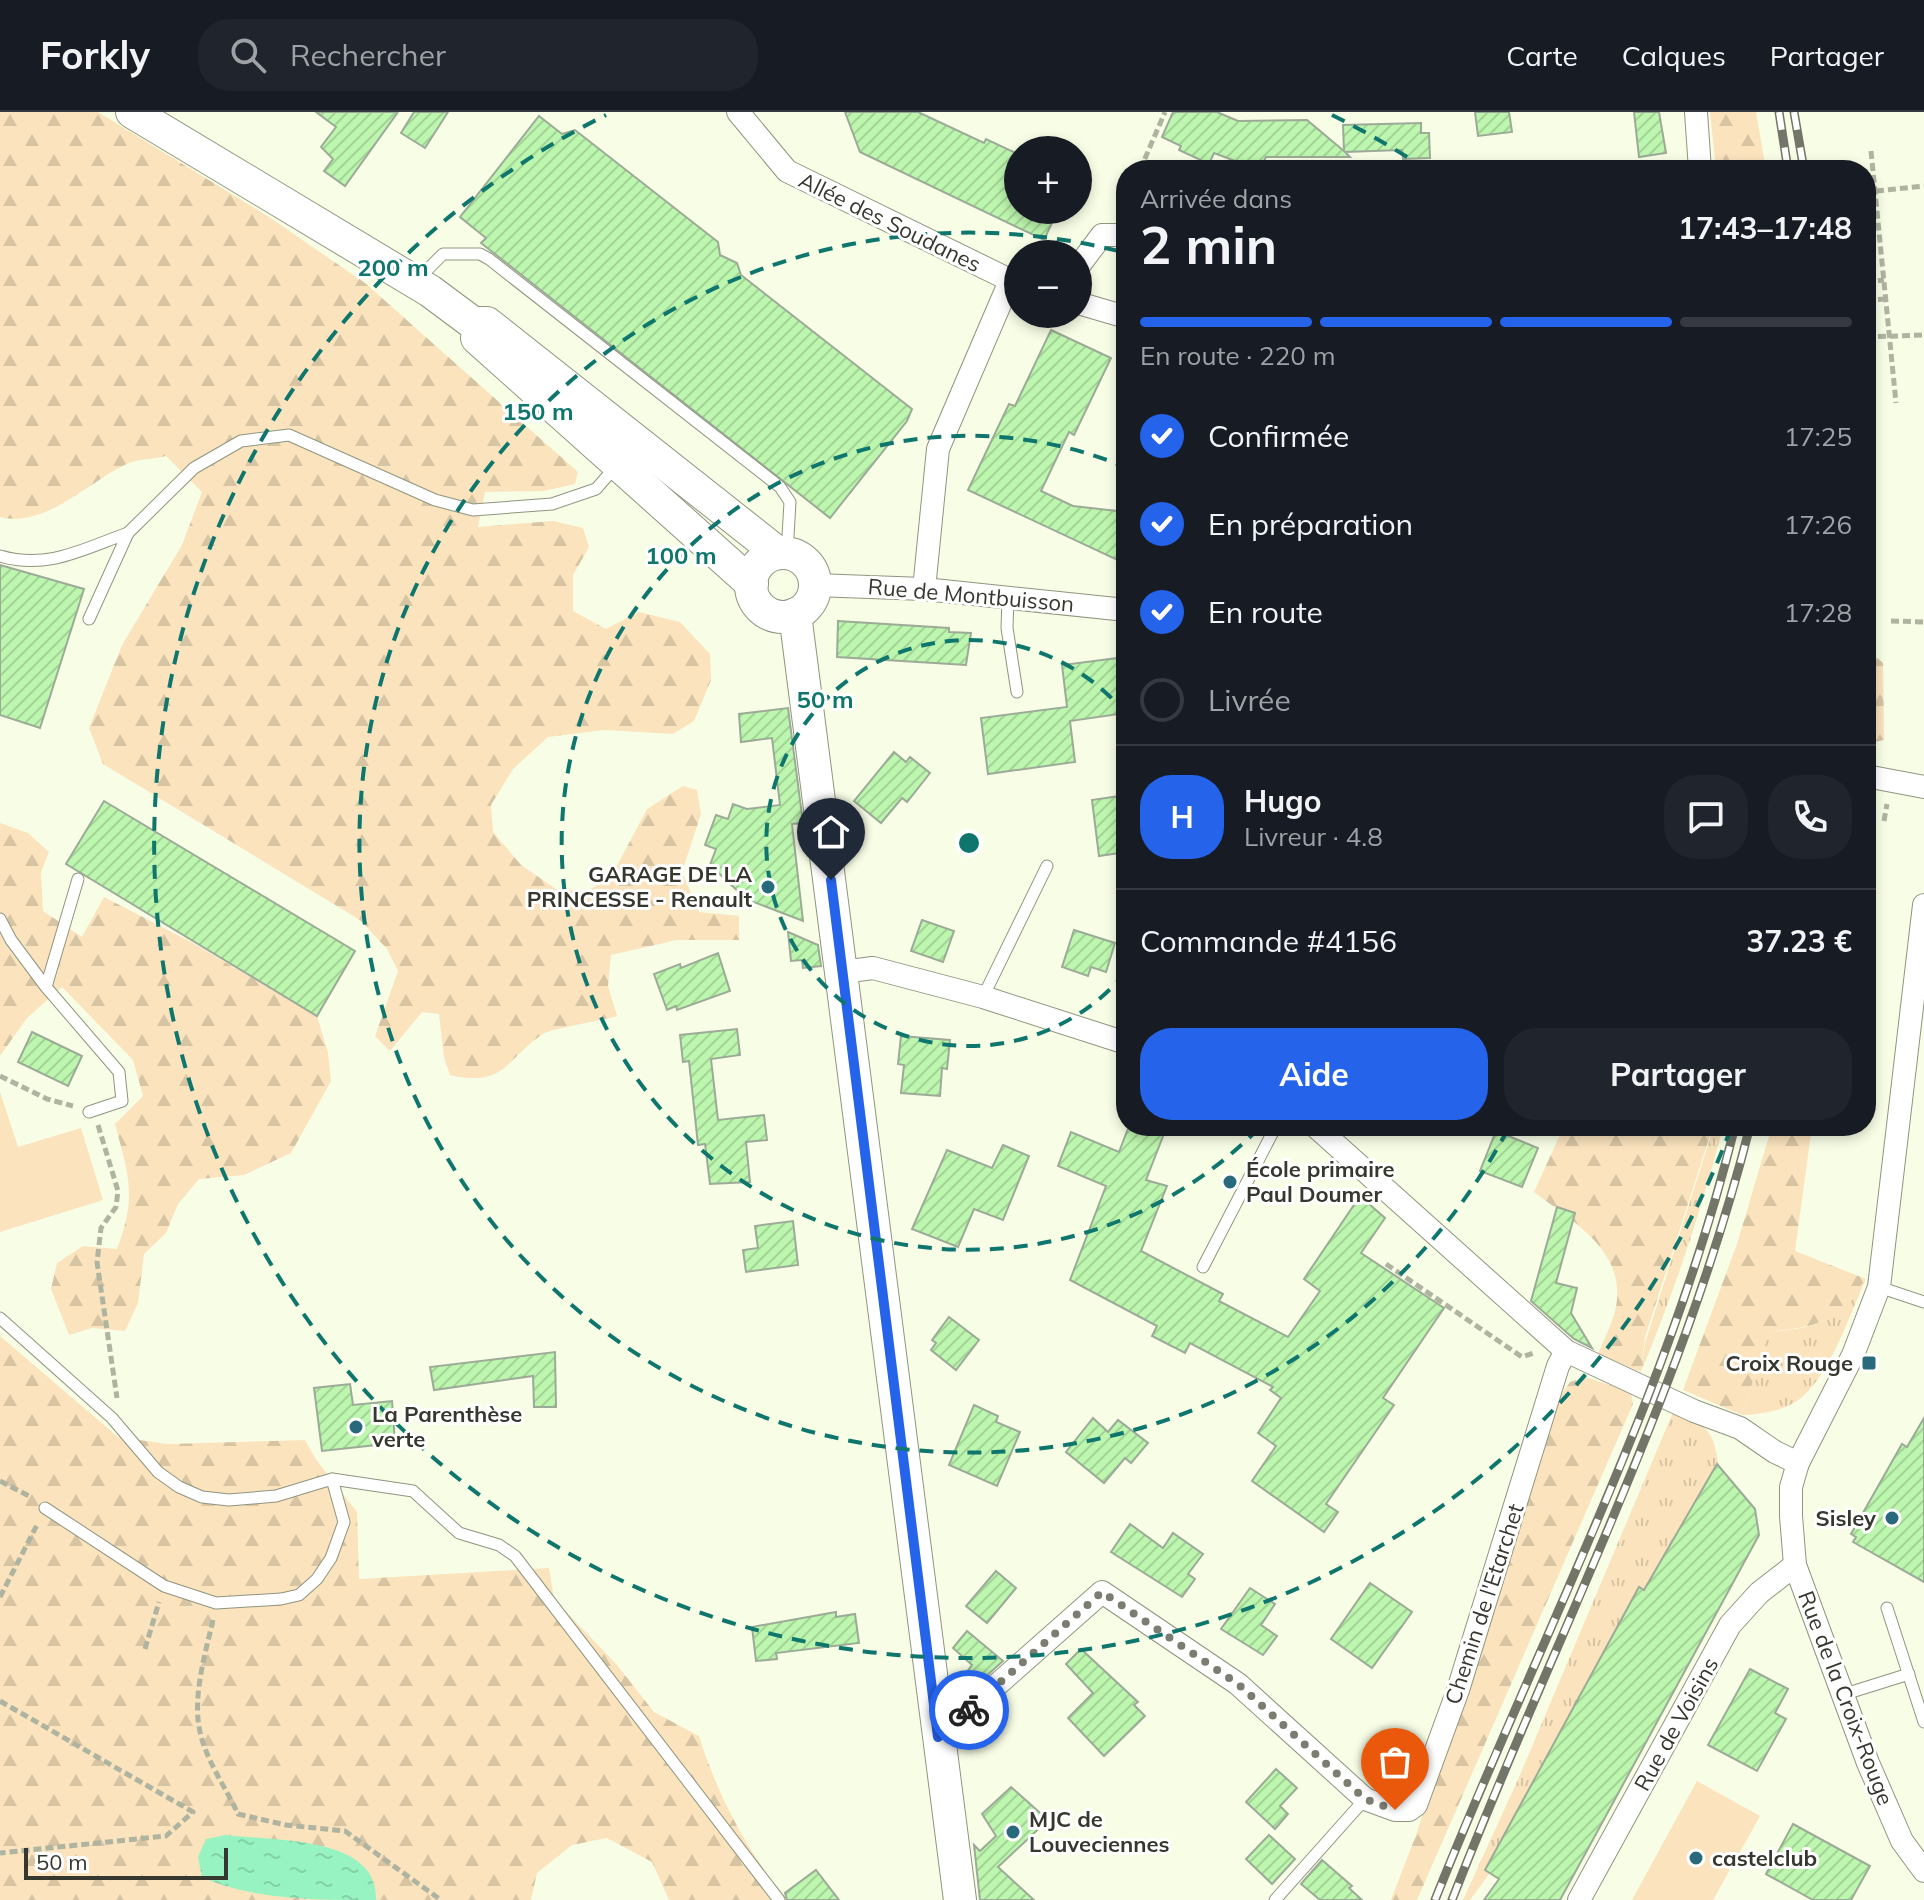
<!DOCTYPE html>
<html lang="fr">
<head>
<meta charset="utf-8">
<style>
  body { margin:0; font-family:Mulish,sans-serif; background:#20242c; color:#f1f3f6; height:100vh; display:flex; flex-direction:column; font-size:30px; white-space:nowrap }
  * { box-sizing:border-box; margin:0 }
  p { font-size:26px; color:#9ea1a6 }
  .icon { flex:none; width:44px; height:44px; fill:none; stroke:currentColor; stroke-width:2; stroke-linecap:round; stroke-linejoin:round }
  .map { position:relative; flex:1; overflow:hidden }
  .sheet { position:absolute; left:1116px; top:48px; width:760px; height:976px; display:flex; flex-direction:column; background:#171b24; border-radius:32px; box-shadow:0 4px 12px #0003 }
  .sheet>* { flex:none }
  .controls { position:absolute; left:1004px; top:24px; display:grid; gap:16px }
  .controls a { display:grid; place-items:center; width:88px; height:88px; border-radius:50%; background:#171b24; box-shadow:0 4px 12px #0003; font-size:40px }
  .scale { position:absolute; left:24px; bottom:20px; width:204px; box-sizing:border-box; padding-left:8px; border:4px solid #36382f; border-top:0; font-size:22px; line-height:28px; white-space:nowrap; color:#36382f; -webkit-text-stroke:6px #fff; paint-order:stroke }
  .pin { position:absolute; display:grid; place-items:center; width:68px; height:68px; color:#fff; margin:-82px -34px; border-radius:50% 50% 50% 0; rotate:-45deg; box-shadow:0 0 8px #0007 }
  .pin .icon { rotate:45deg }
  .courier { position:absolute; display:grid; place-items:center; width:80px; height:80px; margin:-40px; border:6px solid #2563eb; border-radius:50%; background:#fff; color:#222; box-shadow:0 2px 10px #0007 }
  .overview em { font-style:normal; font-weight:700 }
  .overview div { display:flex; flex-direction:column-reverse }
  .overview { display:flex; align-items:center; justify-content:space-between; height:136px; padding:0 24px }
  h1 { font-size:52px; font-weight:700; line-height:60px }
  .bar { display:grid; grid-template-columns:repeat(4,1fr); gap:12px 8px; align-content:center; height:96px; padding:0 24px }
  .bar i { height:10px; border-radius:6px; background:#363941 }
  .bar .selected { background:#2563eb }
  .bar p { grid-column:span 4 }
  .line { display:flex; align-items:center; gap:20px; padding:0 24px; border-top:2px solid #363941 }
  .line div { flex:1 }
  .round { display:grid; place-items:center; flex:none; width:84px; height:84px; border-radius:32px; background:#20242c }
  ol { padding:0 24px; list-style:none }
  li { display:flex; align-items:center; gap:24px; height:88px }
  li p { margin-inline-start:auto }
  li .icon { padding:8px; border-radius:50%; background:#2563eb; color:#fff; stroke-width:4 }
  li:last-child { color:#9ea1a6 }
  li i { width:44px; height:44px; border:4px solid #363941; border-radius:50% }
  .primary-button { display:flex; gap:16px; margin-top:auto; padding:16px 24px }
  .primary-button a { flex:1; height:92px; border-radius:32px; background:#2563eb; color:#fff; font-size:32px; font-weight:700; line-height:92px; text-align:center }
  .primary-button a+a { background:#20242c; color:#f1f3f6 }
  header { display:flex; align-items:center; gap:48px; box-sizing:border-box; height:112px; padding:0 40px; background:#171b24; border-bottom:2px solid #363941 }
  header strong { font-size:38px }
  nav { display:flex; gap:44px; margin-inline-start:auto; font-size:28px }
  .search { width:560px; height:72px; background:#20242c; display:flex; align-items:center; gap:20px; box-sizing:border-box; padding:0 28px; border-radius:32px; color:#9ea1a6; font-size:30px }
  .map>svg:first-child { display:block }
  .grass { fill:url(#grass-tufts) }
  .forest { fill:url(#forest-firs) }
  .park { fill:#fae3bd }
  .water { fill:url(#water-ripples) }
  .building { fill:url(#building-hatch); stroke:#9cab98; stroke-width:2 }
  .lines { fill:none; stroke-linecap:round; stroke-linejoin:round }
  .lane-casing { stroke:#8f957f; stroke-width:13 }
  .street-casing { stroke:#8f957f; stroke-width:24 }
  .secondary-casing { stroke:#8f957f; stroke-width:34 }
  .path { stroke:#afb4a1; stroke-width:5; stroke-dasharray:8 4; stroke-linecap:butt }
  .lane { stroke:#fff; stroke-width:11 }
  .street { stroke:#fff; stroke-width:22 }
  .secondary { stroke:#fff; stroke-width:32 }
  .rail-casing { stroke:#727567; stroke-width:9 }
  .rail { stroke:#fff; stroke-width:6; stroke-dasharray:18; stroke-linecap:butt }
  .done { stroke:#7a7d6f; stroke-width:8; stroke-dasharray:0 14.4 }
  .route { stroke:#2563eb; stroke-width:10 }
  .ring { fill:none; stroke:#0f766e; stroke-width:4; stroke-dasharray:14 10 }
  .poi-dot { fill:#286a7c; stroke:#fff; stroke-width:3 }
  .labels { text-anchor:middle; stroke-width:6; stroke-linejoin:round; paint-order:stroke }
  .street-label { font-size:22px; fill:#36382f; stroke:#fff }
  .poi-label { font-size:22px; font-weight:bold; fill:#36382f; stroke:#fff; text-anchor:start }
  .centre { fill:#0f766e; stroke:#fff; stroke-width:4 }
  .ring-label { font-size:24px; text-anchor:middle; font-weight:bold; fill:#0f766e; stroke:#fff; stroke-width:6; stroke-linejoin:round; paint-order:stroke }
</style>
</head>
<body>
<header>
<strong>Forkly</strong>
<div class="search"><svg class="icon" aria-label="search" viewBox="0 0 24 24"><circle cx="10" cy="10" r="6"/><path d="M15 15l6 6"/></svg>Rechercher</div>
<nav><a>Carte</a><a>Calques</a><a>Partager</a></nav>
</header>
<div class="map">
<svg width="1924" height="1788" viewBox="0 0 1924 1788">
  <defs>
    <pattern id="grass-tufts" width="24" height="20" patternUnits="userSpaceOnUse" patternTransform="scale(2)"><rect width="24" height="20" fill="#fae3bd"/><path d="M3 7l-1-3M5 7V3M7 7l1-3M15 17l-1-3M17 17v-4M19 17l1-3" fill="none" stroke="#d7c4a3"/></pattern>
    <pattern id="forest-firs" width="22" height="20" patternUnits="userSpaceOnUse" patternTransform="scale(2)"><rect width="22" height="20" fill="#fae3bd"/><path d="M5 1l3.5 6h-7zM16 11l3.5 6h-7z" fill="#d7c4a3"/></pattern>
    <pattern id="water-ripples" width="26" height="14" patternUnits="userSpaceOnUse" patternTransform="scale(2)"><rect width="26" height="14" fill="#97f3c1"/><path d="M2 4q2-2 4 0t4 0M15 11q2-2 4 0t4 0" fill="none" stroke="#83d1a6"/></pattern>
    <pattern id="building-hatch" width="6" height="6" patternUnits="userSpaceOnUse" patternTransform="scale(2)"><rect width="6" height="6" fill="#bdf6ae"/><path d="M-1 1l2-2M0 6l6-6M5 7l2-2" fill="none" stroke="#a3d496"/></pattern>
  </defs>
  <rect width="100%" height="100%" fill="#f8fee6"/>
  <!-- grass -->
  <g class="grass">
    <path d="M1714,1014H1723C1702,1098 1674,1180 1641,1260L1645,1231Z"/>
    <path d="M1866,1167C1848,1205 1833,1258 1801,1286C1786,1299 1760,1302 1742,1303L1769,1220C1824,1215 1832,1210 1866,1167Z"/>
    <path d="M1674,1298C1708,1314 1714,1319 1719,1356L1490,1761L1470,1788H1463L1520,1663Z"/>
  </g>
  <!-- forest -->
  <g class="forest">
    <path d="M0,0H98L269,105L365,171L578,360L575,372L544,379L485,380L478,415L553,409L583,416L589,435L573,463V499L606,517L639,500L680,510L710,542L711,568L694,609L673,622L604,618L548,625L513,657L491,693L493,720L521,753L556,777L587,779L611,765L647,697L683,674L697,678L701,702L682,760L699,800L739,804V828H677L611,843L608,874L617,904C601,909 553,916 543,922C506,946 506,976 450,963L444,946L439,902L422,900L390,939L375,924L398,859L387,837L360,808L103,652L89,616L122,533L182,433L202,380L166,344C155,347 140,347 129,351C91,367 46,417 0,405Z"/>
    <path d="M1710,0H1756L1766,58H1716Z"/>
    <path d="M1866,536L1883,551L1884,628L1866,632Z"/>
    <path d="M0,711L28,721L49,740L41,760L43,799L82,825L104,785L191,830L317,904L328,941L331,969L291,1041L244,1063L199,1067L178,1092L166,1121L144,1142L138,1191L125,1219L92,1216L69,1223L51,1177L57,1151L83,1134L117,1137C137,1084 129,1065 115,1012L143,984L133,948L62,875L27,906L0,944Z"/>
    <path d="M1564,1014H1713L1645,1225L1641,1260L1598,1242C1604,1227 1613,1210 1616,1195C1626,1138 1573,1110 1534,1080Z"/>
    <path d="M1772,1014H1812L1795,1139L1866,1167C1831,1212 1825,1213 1769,1220L1742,1303L1683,1278L1737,1132Z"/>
    <path d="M0,1224L118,1325L168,1332L305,1328L315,1346L357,1400L359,1467L549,1456L554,1487L617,1553L654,1600L699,1624C717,1682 748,1742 788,1788H669L652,1750L607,1726L572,1733L537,1761L531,1788H0Z"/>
    <path d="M1585,1265L1631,1280L1633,1292L1417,1788H1391L1416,1723L1555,1292L1570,1270Z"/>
  </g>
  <!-- park -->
  <g class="park">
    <path d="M0,980L18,1035L81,1016L103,1088L0,1120Z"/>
    <path d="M1697,1669L1760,1704L1713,1788H1632Z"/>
  </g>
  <!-- water -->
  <path class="water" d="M226,1723C272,1729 379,1723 376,1788C318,1788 253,1788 202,1765L198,1745L206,1727Z"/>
  <!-- building -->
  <g class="building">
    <path d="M316,0H398L345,74L324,59L333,47L321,35L336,15Z"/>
    <path d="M414,0H448L425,36L401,21Z"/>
    <path d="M845,0H918L984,31L986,27L1018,42V98H1058L1044,128L860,40Z"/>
    <path d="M1173,0H1217L1238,9L1307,8L1344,39L1343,13L1421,11V21H1429L1430,46L1403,47L1402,38L1345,40L1350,45H1266L1259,58L1214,41L1209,52L1179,38L1181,34L1162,25Z"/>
    <path d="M1475,0H1509L1512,20L1478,24Z"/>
    <path d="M1634,0H1659L1666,41L1639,45Z"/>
    <path d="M539,4L562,22L575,18L718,130L720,143L737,151L741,163L912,297L907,309L830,406L481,131L486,126L460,105Z"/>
    <path d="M1051,218L1111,246L1074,323L1069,320L1041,379L1073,394L1126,400V452L968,378L1009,292L1015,294Z"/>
    <path d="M0,453L84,477L40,616L0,603Z"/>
    <path d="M838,509L949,516V520L971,521L966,553L837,545Z"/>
    <path d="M1126,545V601L1070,609L1075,650L988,662L981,606L1067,595L1062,553Z"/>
    <path d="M788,596L803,711L792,712L803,809L746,787L710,753L716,737L705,733L716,703L728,707L733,692L747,697L780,693L772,626L741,630L739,602Z"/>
    <path d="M894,640L906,650L910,645L930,661L907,690L902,686L881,711L854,689Z"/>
    <path d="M1126,683V740L1099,744L1092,688Z"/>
    <path d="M104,689L355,839L317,904L66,752Z"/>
    <path d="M922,808L954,819L943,850L911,839Z"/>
    <path d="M1074,818L1115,831L1106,860L1091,855L1088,864L1062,855Z"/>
    <path d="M788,820L818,833L821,854L803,856L802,848L791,849Z"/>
    <path d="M718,841L730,879L677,898L676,894L667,898L654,862L680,852L681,856Z"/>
    <path d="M737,917L740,943L711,947L718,1008L764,1003L767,1028L746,1030L750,1070L710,1072L705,1032L698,1033L689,949L683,950L680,923Z"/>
    <path d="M32,920L82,944L68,974L18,950Z"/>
    <path d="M901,924L950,928L947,957L942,956L940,984L901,981L904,953L898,952Z"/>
    <path d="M1129,1014H1167L1146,1068L1167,1074L1141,1139L1223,1182L1219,1189L1288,1225L1320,1179L1304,1167L1360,1084L1385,1106L1361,1141L1444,1196L1383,1286L1394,1293L1326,1392L1338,1400L1324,1420L1252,1369L1276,1334L1258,1321L1281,1286L1270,1278L1273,1275L1190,1231L1185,1241L1152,1224L1157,1214L1070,1168L1106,1074L1058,1054L1071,1020L1119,1040Z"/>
    <path d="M1496,1019L1538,1036L1522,1075L1480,1059Z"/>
    <path d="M1003,1033L1029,1044L1003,1108L974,1097L958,1135L912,1117L947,1038L992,1056Z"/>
    <path d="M1557,1095L1575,1101L1556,1171L1577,1176L1571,1201L1592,1236L1574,1227L1531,1189Z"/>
    <path d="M793,1109L798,1153L746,1160L743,1138L758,1136L755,1114Z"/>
    <path d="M949,1205L979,1228L956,1258L931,1238L936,1231L932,1228Z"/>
    <path d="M555,1240L556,1295H534L533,1264L434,1278L430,1255Z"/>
    <path d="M350,1272L353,1293L392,1289L395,1331L322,1339L314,1276Z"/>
    <path d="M974,1293L998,1304L996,1310L1020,1320L997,1374L949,1353Z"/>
    <path d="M1093,1306L1108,1320L1118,1308L1148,1331L1131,1351L1125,1346L1104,1371L1066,1340Z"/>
    <path d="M1924,1306V1470L1853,1430L1856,1425L1851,1422L1902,1332L1907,1335Z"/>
    <path d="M1717,1352L1755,1397L1759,1423L1560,1788H1484L1499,1767L1485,1758L1639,1475L1644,1478Z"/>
    <path d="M1130,1412L1163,1436L1173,1421L1203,1442L1188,1462L1195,1467L1182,1485L1111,1440Z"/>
    <path d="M996,1459L1016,1476L987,1511L966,1494Z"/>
    <path d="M1370,1471L1412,1500L1372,1556L1331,1527Z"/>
    <path d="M1250,1476L1275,1492L1261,1513L1277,1524L1263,1543L1221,1517Z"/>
    <path d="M836,1500V1505L855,1502L859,1531L776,1541L777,1547L756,1549L752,1515Z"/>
    <path d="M967,1519L1003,1549L975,1574L963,1565L972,1553L953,1536Z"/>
    <path d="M1081,1537L1138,1590L1134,1593L1145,1604L1104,1644L1068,1606L1093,1581L1066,1552Z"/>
    <path d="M1750,1557L1788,1577L1775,1601L1786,1607L1757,1659L1708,1633Z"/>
    <path d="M1276,1657L1297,1676L1280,1694L1288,1702L1275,1717L1246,1690Z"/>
    <path d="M1011,1675L1048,1708L998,1755L1034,1788H980L974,1733L980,1739L996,1724L982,1702Z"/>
    <path d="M1793,1712L1870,1754L1851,1788H1813L1766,1762Z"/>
    <path d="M1269,1723L1295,1747L1272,1772L1246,1747Z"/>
    <path d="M1322,1748L1352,1774L1349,1776L1362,1788H1320L1301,1772Z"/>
    <path d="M816,1758L839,1788H787L785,1781Z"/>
  </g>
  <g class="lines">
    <defs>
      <g id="lane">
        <path d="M417,168L443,142H480L489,147L780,375L790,390L787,441"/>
        <path d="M128,421L194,356L241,329L289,323L435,388L473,398L552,392L596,377L617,353"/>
        <path d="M0,444C48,458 83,437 128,421L89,507"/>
        <path d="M1008,485L1007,516L1017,580"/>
        <path d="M0,807L11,828L46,875L119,960L122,989L89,1000"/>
        <path d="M46,875L78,767"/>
        <path d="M983,885L1047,754"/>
        <path d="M1203,1155L1276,1014"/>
        <path d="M1879,1175L1924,1190"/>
        <path d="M0,1206L112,1306L158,1360L179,1375L202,1385L229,1388L276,1384L332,1367L413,1379L459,1421L499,1433L515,1444L779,1788"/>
        <path d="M45,1396L164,1474L216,1491L281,1487L299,1483L317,1467L331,1446L344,1410L332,1367"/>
        <path d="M1887,1496L1924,1610"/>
        <path d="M1845,1582L1909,1562"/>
        <path d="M1275,1788L1365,1687"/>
      </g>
      <g id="street">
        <path d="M738,0L787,59L1018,172"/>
        <path d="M1696,0L1700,58"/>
        <path d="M1078,155L1102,123H1126"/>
        <path d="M1078,191L1126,205"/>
        <path d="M815,473L924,477L1126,498"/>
        <path d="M924,477L938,337L1010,169"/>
        <path d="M1866,664L1924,675"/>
        <path d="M1924,793L1879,1175L1853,1243L1798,1351L1791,1375V1404L1795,1453L1868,1651L1902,1729L1924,1759"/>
        <path d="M842,860L873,856L983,885L1126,931"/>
        <path d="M1315,1014L1566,1239L1694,1299L1740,1316L1775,1340L1798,1351"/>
        <path d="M938,1625L1102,1480L1238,1572L1365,1687L1395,1698H1409L1416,1693L1458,1578L1558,1254L1566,1239"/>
        <path d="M1579,1788L1730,1513L1759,1481L1795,1453"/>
      </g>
      <g id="secondary">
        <path d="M132,0L430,179L473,211H487L778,441"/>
        <path d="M477,226L752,472"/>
        <circle cx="783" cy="473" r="32"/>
        <path d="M795,502L960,1788"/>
      </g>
    </defs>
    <!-- lane casing -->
    <use href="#lane" class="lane-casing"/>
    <!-- street casing -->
    <use href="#street" class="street-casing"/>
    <!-- secondary casing -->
    <use href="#secondary" class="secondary-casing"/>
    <!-- path -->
    <g class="path">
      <path d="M1871,39L1896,291"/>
      <path d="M1140,58L1165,0"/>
      <path d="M1876,79L1924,74"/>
      <path d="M1866,170L1884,168"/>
      <path d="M1866,188L1886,187"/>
      <path d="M1866,225L1924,223"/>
      <path d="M1891,509L1924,510"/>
      <path d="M1884,709L1887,692"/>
      <path d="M0,964L47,987L73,994"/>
      <path d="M98,1013L118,1079L116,1095L101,1116L97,1150L117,1286"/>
      <path d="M1386,1152L1522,1245L1534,1241"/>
      <path d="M0,1369L31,1385"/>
      <path d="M0,1485L38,1411"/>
      <path d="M213,1508C205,1543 191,1588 201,1624C208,1651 227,1678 238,1702L286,1713L345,1719L441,1788"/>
      <path d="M145,1537L159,1490"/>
      <path d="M0,1589L193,1700L166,1724L0,1741"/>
    </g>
    <!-- lane -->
    <use href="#lane" class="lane"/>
    <!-- street -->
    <use href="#street" class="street"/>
    <!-- secondary -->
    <use href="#secondary" class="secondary"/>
    <defs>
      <g id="rail">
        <path d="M1779,0L1788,58"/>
        <path d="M1794,0L1804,58"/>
        <path d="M1435,1788C1537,1531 1669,1284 1735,1014"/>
        <path d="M1452,1788C1552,1530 1682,1284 1750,1014"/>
      </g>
    </defs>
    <!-- rail casing -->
    <use href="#rail" class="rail-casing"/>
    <!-- rail -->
    <use href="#rail" class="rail"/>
  </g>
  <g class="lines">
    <!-- done -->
    <path class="done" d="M969,1598L1102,1480L1238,1572L1365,1687L1395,1698"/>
    <!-- route -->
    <path class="route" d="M831,768L938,1625L969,1598"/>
  </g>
  <!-- distance rings -->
  <g class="ring">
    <path d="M1126 860A203 203 0 1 1 1126 602"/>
    <path d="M1259 1016A407 407 0 1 1 1125 355"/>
    <path d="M1508 1017A610 610 0 1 1 1122 140"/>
    <path d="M1731 1016A814 814 0 1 1 606 3M1332 3A814 814 0 0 1 1424 56"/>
  </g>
  <!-- markers -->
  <g class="poi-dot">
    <circle cx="768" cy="775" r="8"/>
    <circle cx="1230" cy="1070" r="8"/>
    <rect x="1861" y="1243" width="16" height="16" rx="4"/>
    <circle cx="356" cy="1315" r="8"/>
    <circle cx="1892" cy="1406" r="8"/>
    <circle cx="1013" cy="1720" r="8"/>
    <circle cx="1696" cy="1746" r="8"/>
  </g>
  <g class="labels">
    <!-- street labels -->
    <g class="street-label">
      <text transform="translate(890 110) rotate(26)" y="8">Allée des Soudanes</text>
      <text transform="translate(971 483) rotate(5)" y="8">Rue de Montbuisson</text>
      <text transform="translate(1484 1492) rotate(-72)" y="8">Chemin de l'Etarchet</text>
      <text transform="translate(1846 1586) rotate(69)" y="8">Rue de la Croix-Rouge</text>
      <text transform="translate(1676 1612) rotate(-61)" y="8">Rue de Voisins</text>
    </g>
    <!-- poi labels -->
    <g class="poi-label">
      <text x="752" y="770" text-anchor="end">GARAGE DE LA<tspan x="752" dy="25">PRINCESSE - Renault</tspan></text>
      <text x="1246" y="1065">École primaire<tspan x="1246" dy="25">Paul Doumer</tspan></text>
      <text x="1853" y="1259" text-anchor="end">Croix Rouge</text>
      <text x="372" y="1310">La Parenthèse<tspan x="372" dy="25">verte</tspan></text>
      <text x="1876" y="1414" text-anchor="end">Sisley</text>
      <text x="1029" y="1715">MJC de<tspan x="1029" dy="25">Louveciennes</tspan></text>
      <text x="1712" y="1754">castelclub</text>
    </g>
  </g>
  <circle cx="969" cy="731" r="12" class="centre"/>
  <g class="ring-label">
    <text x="393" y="164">200 m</text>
    <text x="538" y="308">150 m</text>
    <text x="681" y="452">100 m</text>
    <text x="825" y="596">50 m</text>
  </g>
</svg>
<div class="controls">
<a>+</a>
<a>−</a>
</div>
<div class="scale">50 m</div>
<div class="pin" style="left:1395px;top:1698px;background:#ea580c"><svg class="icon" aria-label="bag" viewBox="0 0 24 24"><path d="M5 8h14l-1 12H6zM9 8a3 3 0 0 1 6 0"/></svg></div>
<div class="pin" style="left:831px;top:768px;background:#1f2937"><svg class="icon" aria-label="home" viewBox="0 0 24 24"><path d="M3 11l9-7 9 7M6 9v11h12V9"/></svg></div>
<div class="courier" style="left:969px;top:1598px"><svg class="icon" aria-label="bike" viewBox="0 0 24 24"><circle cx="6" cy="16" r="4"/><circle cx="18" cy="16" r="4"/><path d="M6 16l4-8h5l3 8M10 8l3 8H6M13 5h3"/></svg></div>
<section class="sheet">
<div class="overview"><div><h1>2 min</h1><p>Arrivée dans</p></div><em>17:43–17:48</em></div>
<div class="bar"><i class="selected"></i><i class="selected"></i><i class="selected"></i><i></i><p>En route · 220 m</p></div>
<ol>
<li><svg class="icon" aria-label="check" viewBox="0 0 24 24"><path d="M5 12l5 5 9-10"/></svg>Confirmée<p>17:25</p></li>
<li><svg class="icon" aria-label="check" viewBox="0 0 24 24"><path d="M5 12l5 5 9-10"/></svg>En préparation<p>17:26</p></li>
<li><svg class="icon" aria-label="check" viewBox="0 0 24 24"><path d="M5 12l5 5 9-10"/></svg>En route<p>17:28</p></li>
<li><i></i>Livrée</li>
</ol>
<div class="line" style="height:144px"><b class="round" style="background:#2563eb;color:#fff">H</b><div><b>Hugo</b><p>Livreur · 4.8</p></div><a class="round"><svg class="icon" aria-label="chat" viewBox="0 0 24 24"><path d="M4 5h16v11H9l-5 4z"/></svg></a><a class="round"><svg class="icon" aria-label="phone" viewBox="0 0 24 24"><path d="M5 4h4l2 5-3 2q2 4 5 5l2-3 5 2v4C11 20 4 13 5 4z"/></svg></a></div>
<div class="line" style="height:104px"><div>Commande #4156</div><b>37.23 €</b></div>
<div class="primary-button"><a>Aide</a><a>Partager</a></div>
</section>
</div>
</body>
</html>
